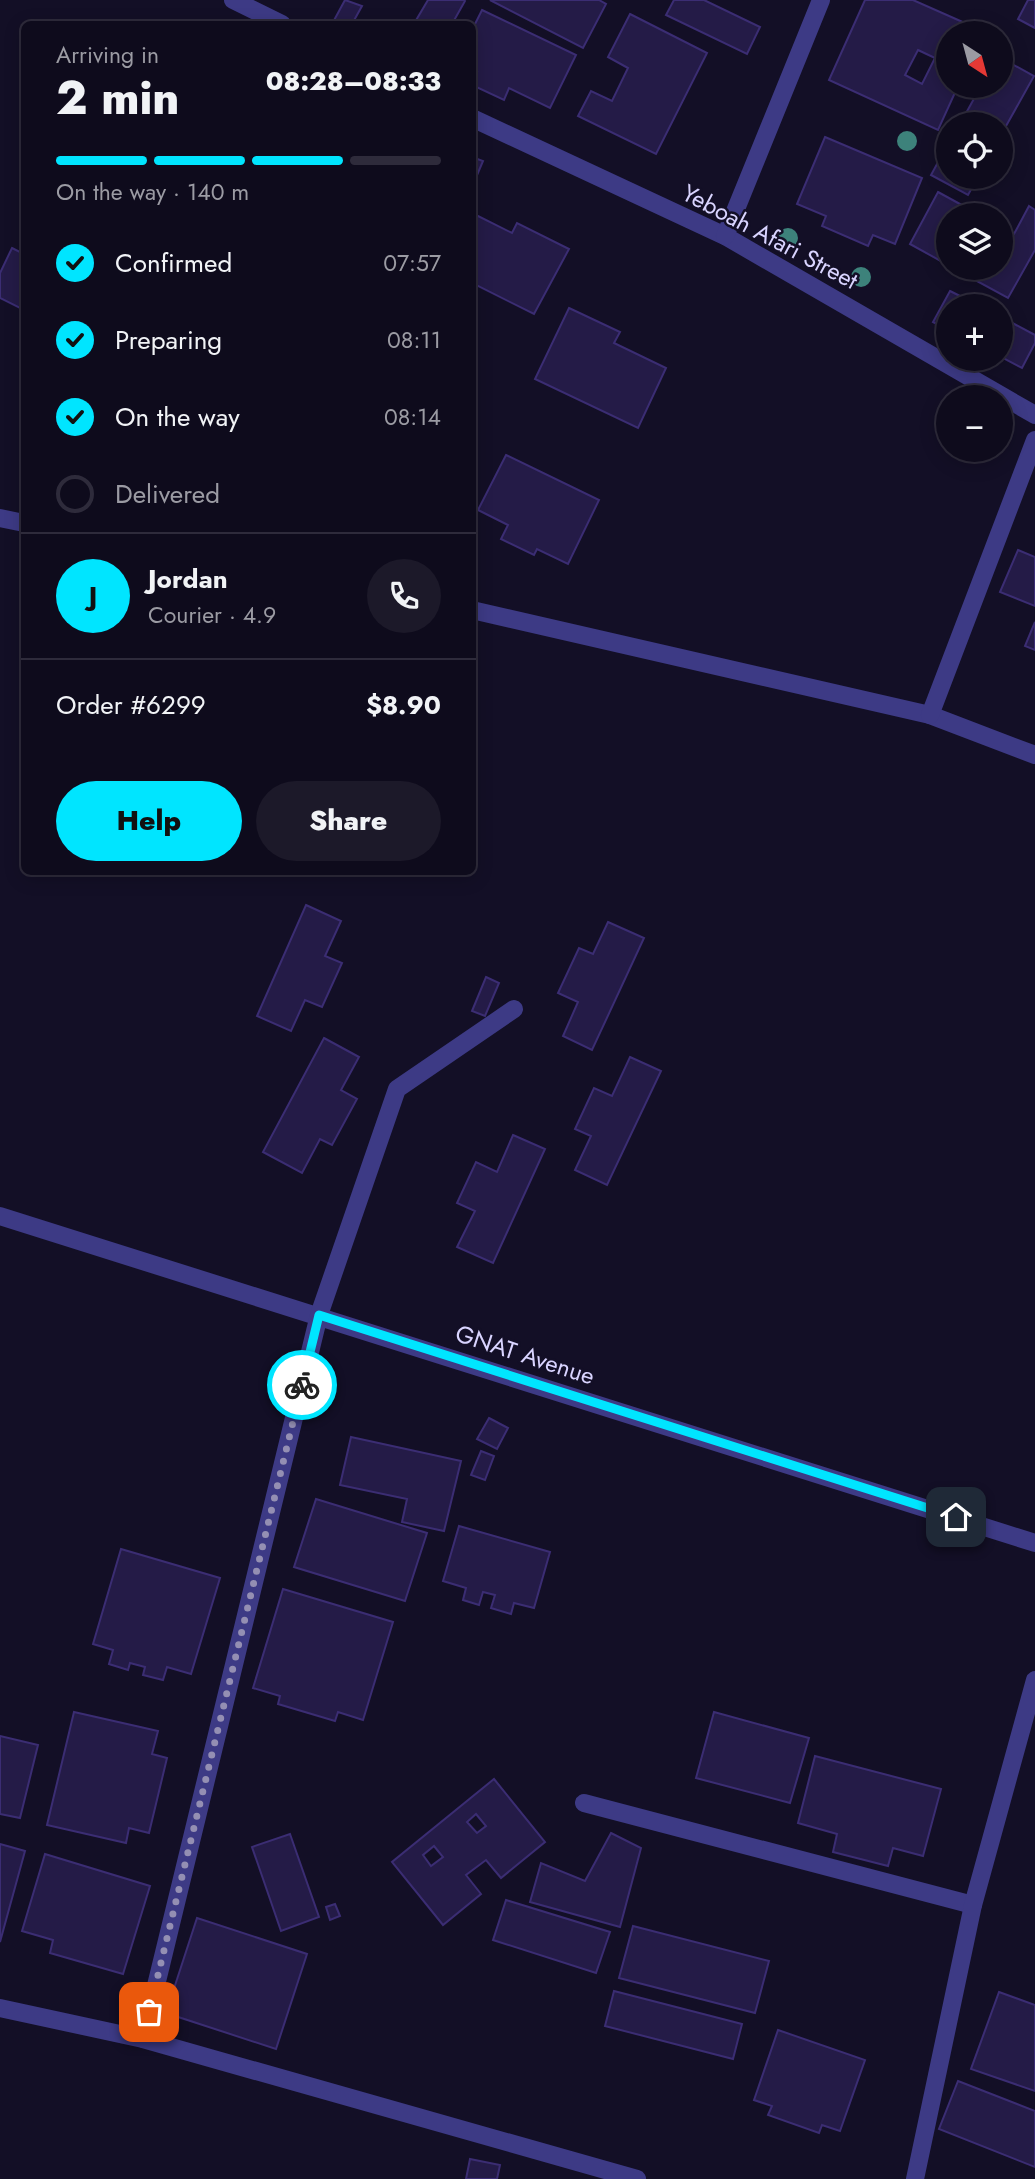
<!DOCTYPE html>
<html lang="en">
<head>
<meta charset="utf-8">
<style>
  body { margin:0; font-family:Jost,sans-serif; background:#1c1929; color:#f1f3f6; height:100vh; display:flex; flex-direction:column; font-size:26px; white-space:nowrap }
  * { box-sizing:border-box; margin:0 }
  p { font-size:23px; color:#9b9ba3 }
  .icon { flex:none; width:38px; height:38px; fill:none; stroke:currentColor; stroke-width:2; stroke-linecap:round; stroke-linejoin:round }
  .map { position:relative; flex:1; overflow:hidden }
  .panel { position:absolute; left:21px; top:21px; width:455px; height:854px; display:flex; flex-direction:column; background:#0e0b1c; border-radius:10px; box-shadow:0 4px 18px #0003,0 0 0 2px #2e2b3b }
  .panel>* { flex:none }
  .needle { width:46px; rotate:144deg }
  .controls { position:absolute; left:936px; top:21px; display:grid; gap:14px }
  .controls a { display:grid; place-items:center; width:77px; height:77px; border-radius:50%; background:#0e0b1c; box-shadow:0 4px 18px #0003,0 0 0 2px #2e2b3b; font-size:35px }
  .pin { position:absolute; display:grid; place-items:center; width:60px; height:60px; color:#fff; margin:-30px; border-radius:14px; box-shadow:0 4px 10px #0006 }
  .courier { position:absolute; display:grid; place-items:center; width:70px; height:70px; margin:-35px; border:5px solid #00e5ff; border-radius:50%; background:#fff; color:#222; box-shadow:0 2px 9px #0007 }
  .head em { font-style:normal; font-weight:800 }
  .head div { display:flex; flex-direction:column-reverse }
  .head { display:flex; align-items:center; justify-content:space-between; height:119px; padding:0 35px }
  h1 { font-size:46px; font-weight:800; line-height:52px }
  .bar { display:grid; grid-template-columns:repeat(4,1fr); gap:10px 7px; align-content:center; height:84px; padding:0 35px }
  .bar i { height:9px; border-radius:5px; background:#2e2b3b }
  .bar .current { background:#00e5ff }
  .bar p { grid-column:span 4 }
  .line { display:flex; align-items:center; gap:18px; padding:0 35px; border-top:2px solid #2e2b3b }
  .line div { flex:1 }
  .round { display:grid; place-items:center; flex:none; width:74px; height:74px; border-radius:37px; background:#1c1929 }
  ol { padding:0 35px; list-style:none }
  li { display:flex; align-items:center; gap:21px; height:77px }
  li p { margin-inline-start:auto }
  li .icon { padding:7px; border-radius:50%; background:#00e5ff; color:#111; stroke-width:4 }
  li:last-child { color:#9b9ba3 }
  li i { width:38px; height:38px; border:4px solid #2e2b3b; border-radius:50% }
  .button { display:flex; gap:14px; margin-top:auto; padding:14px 35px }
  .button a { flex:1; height:80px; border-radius:42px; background:#00e5ff; color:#111; font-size:28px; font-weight:800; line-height:80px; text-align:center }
  .button a+a { background:#1c1929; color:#f1f3f6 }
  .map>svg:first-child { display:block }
  .building { fill:#241b47; stroke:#3b2d73; stroke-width:2; fill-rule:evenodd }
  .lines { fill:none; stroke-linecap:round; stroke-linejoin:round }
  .minor { stroke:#3d3a85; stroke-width:18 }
  .tree { fill:#3d827b }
  .done { stroke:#948fb3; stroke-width:7; stroke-dasharray:0 12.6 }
  .route { stroke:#00e5ff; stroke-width:9 }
  .labels { text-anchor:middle; stroke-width:5; stroke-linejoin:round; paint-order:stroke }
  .street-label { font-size:24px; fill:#d9d4ff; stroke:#130f26 }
</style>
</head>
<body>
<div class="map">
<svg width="1035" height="2179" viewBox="0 0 1035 2179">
  <rect width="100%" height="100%" fill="#130f26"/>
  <!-- building -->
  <g class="building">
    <path d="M345,0L362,6L352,24H332Z"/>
    <path d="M428,0H464L465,1L452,24H421L415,22Z"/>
    <path d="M490,0H599L606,4L583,48Z"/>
    <path d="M674,0H704L760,27L747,54L666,15Z"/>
    <path d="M865,0H913L983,31L948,33V86H958L938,130L829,80ZM918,50L935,58L922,84L905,75Z"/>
    <path d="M1028,0H1035V28L1018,19Z"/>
    <path d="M482,10L576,55L550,108L509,88L504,100L472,85L477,72L472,70V30Z"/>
    <path d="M630,14L707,53L656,154L578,116L591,91L612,101L628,68L608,57Z"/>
    <path d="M1001,58L1034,76L1001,135V124H960L981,86H1001Z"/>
    <path d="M825,137L922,178L895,244L873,235L868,246L822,226L826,216L797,204Z"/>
    <path d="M948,144V177H978L968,195L931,175Z"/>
    <path d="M472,157L483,161L472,187Z"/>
    <path d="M938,192L980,215H948V265L910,244Z"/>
    <path d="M1029,206L1035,210V250L1008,298L953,268H1001V227L1014,234Z"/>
    <path d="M472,213L512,233L517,223L569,249L534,314L472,283Z"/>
    <path d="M12,248L24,254V310L0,298V273Z"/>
    <path d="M950,291L980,306H948V330L933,322Z"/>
    <path d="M569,308L620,332L614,343L666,368L638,428L535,379Z"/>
    <path d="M1001,317L1035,335V343L1022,368L1001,357Z"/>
    <path d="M506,455L599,500L568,564L537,549L534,555L501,539L508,525L478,510Z"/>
    <path d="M1018,550L1035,557V606L1000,592Z"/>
    <path d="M1035,622V650L1025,646Z"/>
    <path d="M306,905L341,921L325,956L342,963L322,1007L305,1000L291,1031L257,1016Z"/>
    <path d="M608,922L644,938L592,1050L563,1036L578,1002L558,993L579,948L593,954Z"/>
    <path d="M486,977L499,983L485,1016L472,1011Z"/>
    <path d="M324,1038L359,1057L341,1090L357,1099L332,1145L320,1139L302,1173L263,1152Z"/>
    <path d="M630,1057L661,1071L607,1185L575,1170L591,1136L575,1129L594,1088L612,1096Z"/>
    <path d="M513,1135L545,1149L493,1263L457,1247L475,1211L457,1203L476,1162L497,1172Z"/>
    <path d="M489,1418L508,1428L497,1449L477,1439Z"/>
    <path d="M351,1437L461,1461L444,1531L402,1522L407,1499L340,1485Z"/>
    <path d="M481,1451L494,1456L485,1480L471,1475Z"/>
    <path d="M316,1499L427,1533L405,1601L294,1567Z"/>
    <path d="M459,1526L550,1552L534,1608L514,1603L511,1614L491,1608L495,1595L483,1592L479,1605L463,1600L466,1588L443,1581Z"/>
    <path d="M121,1549L220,1578L191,1674L167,1667L163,1680L143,1675L145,1667L130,1663L128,1670L109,1664L113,1650L93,1644Z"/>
    <path d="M283,1589L393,1622L363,1720L338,1712L335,1721L278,1704L280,1696L253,1688Z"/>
    <path d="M74,1712L158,1731L152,1754L167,1758L149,1833L129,1828L126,1843L47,1825Z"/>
    <path d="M714,1712L809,1738L790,1803L696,1778Z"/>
    <path d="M0,1736L38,1745L20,1818L0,1814Z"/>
    <path d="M815,1756L941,1789L923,1856L893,1848L888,1866L833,1852L837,1834L798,1823Z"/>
    <path d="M494,1779L545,1842L501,1878L486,1860L466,1875L481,1894L443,1925L392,1862ZM476,1814L486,1826L477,1833L467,1822ZM434,1846L443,1857L431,1866L423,1855Z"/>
    <path d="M611,1833L641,1848L620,1927L530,1902L541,1863L585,1881Z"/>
    <path d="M290,1834L319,1917L281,1931L252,1847Z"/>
    <path d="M0,1844L25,1851L0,1942Z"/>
    <path d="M45,1854L150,1886L123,1974L50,1953L53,1940L22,1931Z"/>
    <path d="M506,1900L610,1932L596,1973L493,1940Z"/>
    <path d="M335,1904L340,1916L330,1920L326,1907Z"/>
    <path d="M197,1918L307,1954L276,2049L166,2013Z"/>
    <path d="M633,1926L769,1961L755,2013L619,1978Z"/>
    <path d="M614,1991L742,2024L733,2059L605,2026Z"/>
    <path d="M999,1992L1035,2005V2091L971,2069Z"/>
    <path d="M778,2030L865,2060L840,2131L822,2125L819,2133L768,2115L772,2106L754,2100Z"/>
    <path d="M958,2081L1035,2111V2167L939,2129Z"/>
    <path d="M470,2159L500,2165L497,2179H466Z"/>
  </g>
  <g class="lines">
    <!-- minor -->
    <g class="minor">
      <path d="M233,0L282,24"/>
      <path d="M472,118L725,236L1035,415"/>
      <path d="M725,236L821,0"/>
      <path d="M0,518L24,523"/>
      <path d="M472,610L930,715L1035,755"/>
      <path d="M930,715L1035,440"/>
      <path d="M0,1216L1035,1543"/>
      <path d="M584,1803L973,1905"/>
      <path d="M0,2008L143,2039L637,2179"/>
      <path d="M143,2039L319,1315L397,1089L514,1009"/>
      <path d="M915,2179L973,1905L1035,1680"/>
    </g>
  </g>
  <!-- trees -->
  <g class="tree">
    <circle cx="907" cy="141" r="10"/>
    <circle cx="788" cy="238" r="10"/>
    <circle cx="861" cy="277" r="10"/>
  </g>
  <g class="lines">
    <!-- done -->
    <path class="done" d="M149,2012L302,1385"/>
    <!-- route -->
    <path class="route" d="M302,1385L319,1315L956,1517"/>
  </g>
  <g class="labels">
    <!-- street labels -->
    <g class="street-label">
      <text transform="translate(770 237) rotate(28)" y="8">Yeboah Afari Street</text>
      <text transform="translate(525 1355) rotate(18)" y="8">GNAT Avenue</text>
    </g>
  </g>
</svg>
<div class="controls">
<a><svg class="needle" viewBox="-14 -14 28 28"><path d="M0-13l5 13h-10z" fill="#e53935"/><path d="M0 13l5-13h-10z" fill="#9b9ba3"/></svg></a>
<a><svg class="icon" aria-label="locate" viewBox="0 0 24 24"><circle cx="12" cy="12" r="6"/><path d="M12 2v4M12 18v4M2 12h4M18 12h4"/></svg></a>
<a><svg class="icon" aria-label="layers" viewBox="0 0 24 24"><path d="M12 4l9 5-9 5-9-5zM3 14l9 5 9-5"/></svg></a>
<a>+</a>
<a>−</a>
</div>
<div class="pin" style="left:149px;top:2012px;background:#ea580c"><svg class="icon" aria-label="bag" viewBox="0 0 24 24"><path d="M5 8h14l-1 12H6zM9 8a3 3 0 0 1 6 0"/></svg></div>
<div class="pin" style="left:956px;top:1517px;background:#1f2937"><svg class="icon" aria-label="home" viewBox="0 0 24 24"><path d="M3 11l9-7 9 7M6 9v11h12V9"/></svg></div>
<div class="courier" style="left:302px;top:1385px"><svg class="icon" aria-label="bike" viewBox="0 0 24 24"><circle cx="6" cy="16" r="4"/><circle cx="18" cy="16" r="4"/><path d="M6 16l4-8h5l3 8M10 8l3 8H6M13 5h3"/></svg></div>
<section class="panel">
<div class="head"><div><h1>2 min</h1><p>Arriving in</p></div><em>08:28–08:33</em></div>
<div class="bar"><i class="current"></i><i class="current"></i><i class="current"></i><i></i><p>On the way · 140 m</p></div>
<ol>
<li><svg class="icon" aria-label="check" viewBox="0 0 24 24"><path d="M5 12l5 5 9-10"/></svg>Confirmed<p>07:57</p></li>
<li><svg class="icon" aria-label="check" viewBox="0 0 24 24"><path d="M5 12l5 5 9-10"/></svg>Preparing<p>08:11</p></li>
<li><svg class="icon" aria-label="check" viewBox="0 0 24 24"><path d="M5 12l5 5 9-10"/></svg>On the way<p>08:14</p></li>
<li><i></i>Delivered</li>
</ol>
<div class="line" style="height:126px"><b class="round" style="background:#00e5ff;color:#111">J</b><div><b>Jordan</b><p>Courier · 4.9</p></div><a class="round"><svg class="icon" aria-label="phone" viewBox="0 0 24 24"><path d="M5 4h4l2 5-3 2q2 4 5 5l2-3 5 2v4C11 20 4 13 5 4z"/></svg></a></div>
<div class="line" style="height:91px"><div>Order #6299</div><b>$8.90</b></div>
<div class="button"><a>Help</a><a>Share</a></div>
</section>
</div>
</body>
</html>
